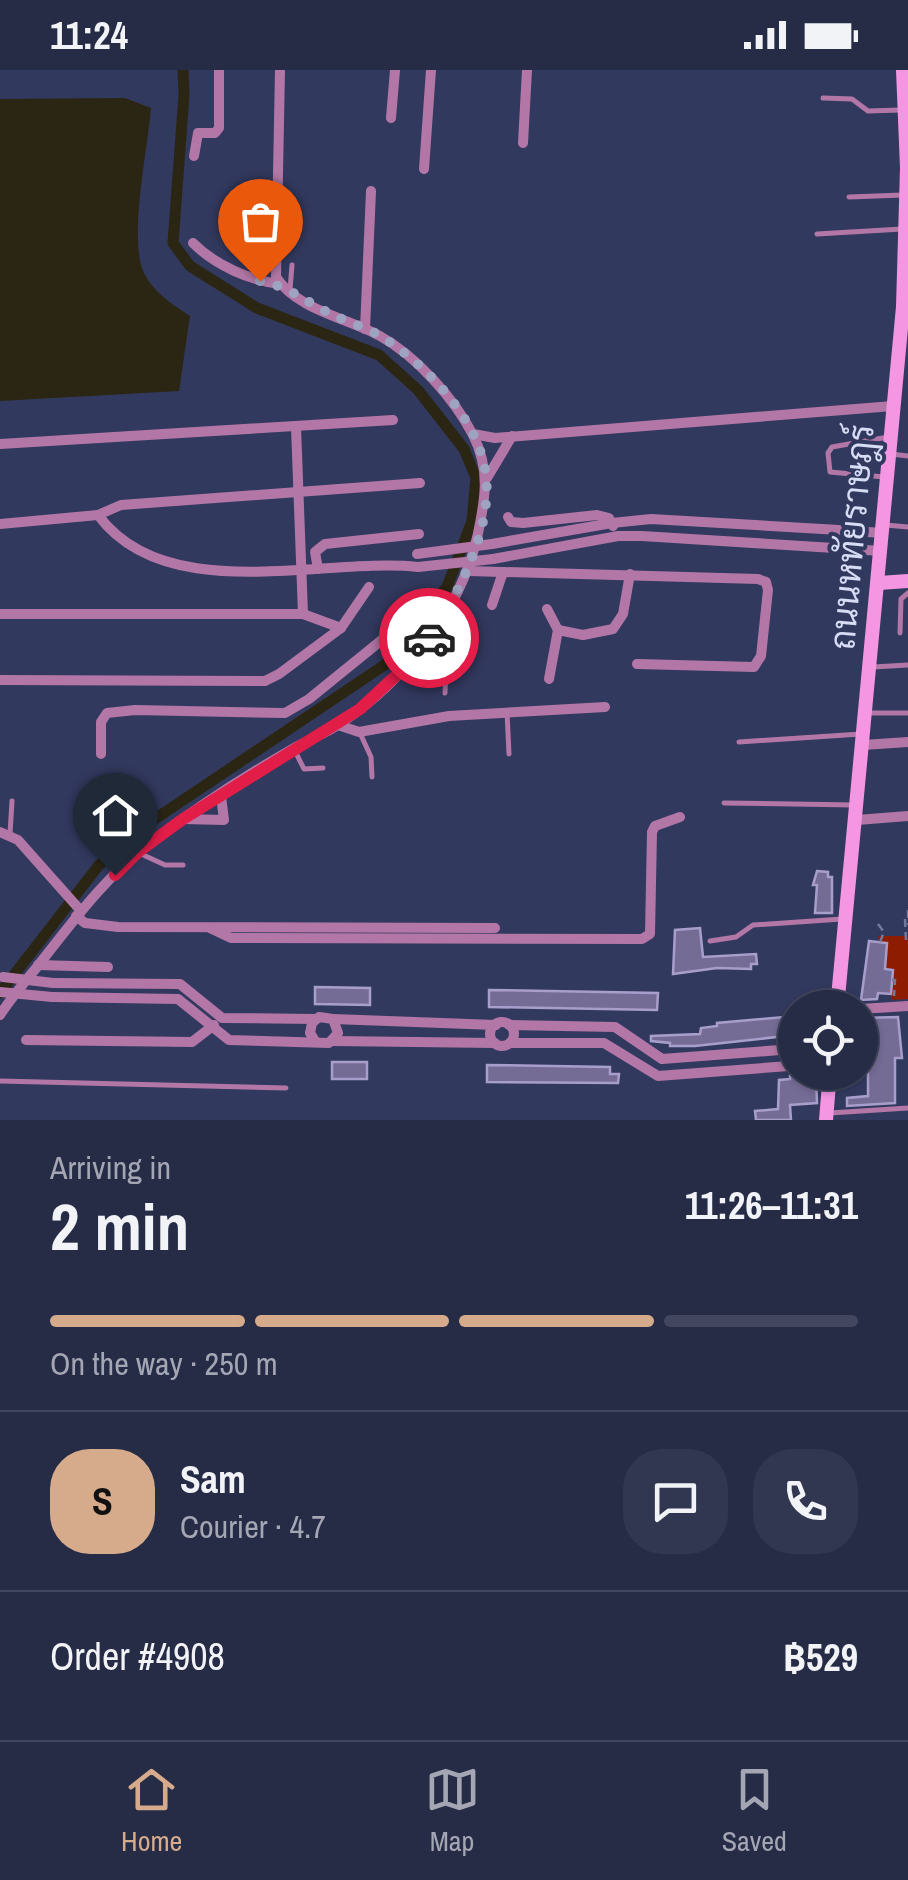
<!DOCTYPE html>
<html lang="en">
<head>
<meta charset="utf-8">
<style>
  body { margin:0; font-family:"Archivo Narrow",Sarabun,sans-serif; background:#323751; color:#f1f3f6; height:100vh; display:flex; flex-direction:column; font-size:38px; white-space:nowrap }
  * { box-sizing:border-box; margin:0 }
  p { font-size:32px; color:#a4a7b3 }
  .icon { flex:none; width:55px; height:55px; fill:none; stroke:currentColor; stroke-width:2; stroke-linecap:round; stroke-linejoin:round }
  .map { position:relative; height:1050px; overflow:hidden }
  .panel { display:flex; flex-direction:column; background:#262b46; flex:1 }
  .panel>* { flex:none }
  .fabs { position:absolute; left:778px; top:920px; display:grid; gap:20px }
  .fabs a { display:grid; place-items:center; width:100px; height:100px; border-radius:50%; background:#262b46; box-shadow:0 2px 8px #0004,0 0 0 2px #42475f; font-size:50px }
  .pin { position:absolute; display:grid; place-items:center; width:85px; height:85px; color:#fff; margin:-102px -42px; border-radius:50% 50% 50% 0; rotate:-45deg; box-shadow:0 0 10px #0007 }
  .pin .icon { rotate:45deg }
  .courier { position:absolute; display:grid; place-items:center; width:100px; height:100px; margin:-50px; border:8px solid #e11d48; border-radius:50%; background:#fff; color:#222; box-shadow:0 2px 12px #0007 }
  .headline em { font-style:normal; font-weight:700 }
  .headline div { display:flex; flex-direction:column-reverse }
  .headline { display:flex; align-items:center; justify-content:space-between; height:170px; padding:0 50px }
  h1 { font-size:65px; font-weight:700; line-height:75px }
  .bar { display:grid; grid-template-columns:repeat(4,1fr); gap:15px 10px; align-content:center; height:120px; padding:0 50px }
  .bar i { height:12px; border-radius:8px; background:#42475f }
  .bar .active { background:#d6ab8b }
  .bar p { grid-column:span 4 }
  .line { display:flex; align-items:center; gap:25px; padding:0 50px; border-top:2px solid #42475f }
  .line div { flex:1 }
  .round { display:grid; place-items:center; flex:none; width:105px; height:105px; border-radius:40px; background:#323751 }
  .status { display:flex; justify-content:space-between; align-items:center; height:70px; padding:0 50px; background:#262b46; direction:ltr }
  .status svg { height:28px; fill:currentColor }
  .tab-bar { display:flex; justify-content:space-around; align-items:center; height:140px; border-top:2px solid #42475f; background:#262b46; font-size:28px; color:#a4a7b3 }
  .tab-bar a { display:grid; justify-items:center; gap:5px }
  .tab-bar .active { color:#d6ab8b }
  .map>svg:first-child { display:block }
  .green { fill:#8d1c00 }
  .water { fill:#2b2614 }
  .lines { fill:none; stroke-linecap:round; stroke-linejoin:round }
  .canal { stroke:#2b2614; stroke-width:11 }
  .building { fill:#756c96; stroke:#a89ecb; stroke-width:2.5 }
  .path { stroke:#737999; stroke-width:2.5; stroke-dasharray:8 5; stroke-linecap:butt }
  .lane { stroke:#b277a6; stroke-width:5 }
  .street { stroke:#b277a6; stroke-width:10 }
  .secondary { stroke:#f496e2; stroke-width:14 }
  .street-bridge { stroke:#b277a6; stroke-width:10 }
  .done { stroke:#9da3c0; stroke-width:10; stroke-dasharray:0 18 }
  .route { stroke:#e11d48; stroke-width:12 }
  .labels { text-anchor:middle; stroke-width:8; stroke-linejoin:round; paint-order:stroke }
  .street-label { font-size:35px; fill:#d6dcf4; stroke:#32395e }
</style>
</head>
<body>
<div class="status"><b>11:24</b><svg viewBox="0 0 49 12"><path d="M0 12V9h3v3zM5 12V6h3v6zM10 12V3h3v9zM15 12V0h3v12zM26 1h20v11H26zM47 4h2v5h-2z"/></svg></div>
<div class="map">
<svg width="908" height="1050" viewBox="0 0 908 1050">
  <rect width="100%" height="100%" fill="#32395e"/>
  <!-- green -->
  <path class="green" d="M878,866H908V929L891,930L893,901L885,899Z"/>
  <!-- water -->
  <path class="water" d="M125,28L151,38C148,78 128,169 144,203C154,223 172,234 190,246L179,321L0,331V29Z"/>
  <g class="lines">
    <!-- canal -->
    <path class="canal" d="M0,923L99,795L149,753L386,594L447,517L472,451L476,408L464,379L418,320L379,285L257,238L190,196L173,173L184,25L183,0"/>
  </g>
  <!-- building -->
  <g class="building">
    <path d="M817,801L828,802V807H832V843H815L817,815H813Z"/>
    <path d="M700,858L703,887L756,884L757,894H751V899L717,898L673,904L675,860Z"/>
    <path d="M869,871L887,873L885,899L893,900L891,924L878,923L877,929L861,930Z"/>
    <path d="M315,917L370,918V935L315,934Z"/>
    <path d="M489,920L658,923L657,940L489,937Z"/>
    <path d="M795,946V965L695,976H670V973L651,971V966L700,964L701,958L717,956V953Z"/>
    <path d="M898,947L902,988H895V1033L847,1036V1028L868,1026V991H862L860,948Z"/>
    <rect x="332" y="992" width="35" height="17"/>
    <path d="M487,995L610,997V1004H619L618,1013L487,1012Z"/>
    <path d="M795,1002L798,1008L816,1007L817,1033L790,1035L791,1050H756L755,1041L778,1039L779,1010L790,1009V1005Z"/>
  </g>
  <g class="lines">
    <!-- path -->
    <g class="path">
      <path d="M908,840V855"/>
      <path d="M905,849L906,871"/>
      <path d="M878,854L884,862L880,872"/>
      <path d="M892,910H895L894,926"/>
    </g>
    <!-- lane -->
    <g class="lane">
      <path d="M823,28L852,29L868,41L901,40"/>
      <path d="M849,127L903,125"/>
      <path d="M817,164L902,159"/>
      <path d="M290,220L292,195"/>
      <path d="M891,384L908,386"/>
      <path d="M863,405L867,370"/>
      <path d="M884,407L830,402L828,383L832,377L888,367"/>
      <path d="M886,455L908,457"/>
      <path d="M900,563L901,529L908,523"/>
      <path d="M873,597L908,595"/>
      <path d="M418,612L423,591"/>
      <path d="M445,623L446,594"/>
      <path d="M507,642L509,684"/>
      <path d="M869,643H908"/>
      <path d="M360,663L371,687L372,707"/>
      <path d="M739,672L861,664"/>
      <path d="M295,681L304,699L323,698"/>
      <path d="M724,733L855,735"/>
      <path d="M10,764L12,731"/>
      <path d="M139,783L165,795H183"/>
      <path d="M710,871L736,867L753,855L842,849"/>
      <path d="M0,1011L286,1018"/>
      <path d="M830,1043L908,1038"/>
    </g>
    <!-- street -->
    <g class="street">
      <path d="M391,48L395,0"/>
      <path d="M523,73L527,0"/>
      <path d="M194,86L198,63H215L219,58V0"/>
      <path d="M424,99L431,0"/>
      <path d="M193,173C215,195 250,211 281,214"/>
      <path d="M365,259L371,121"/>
      <path d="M296,357L303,544"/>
      <path d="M473,364L495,368L893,336"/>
      <path d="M0,374L393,350"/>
      <path d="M487,408L512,366"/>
      <path d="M98,445L121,435L420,413"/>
      <path d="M508,447L511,452L523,453L597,445L609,448L613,456"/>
      <path d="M0,454L98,445C166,537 322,487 418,497"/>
      <path d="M853,461L883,463"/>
      <path d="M492,474L612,453L651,449L839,460"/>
      <path d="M493,489L618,466H642L882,481"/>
      <path d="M318,499L315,482L325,474L419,464"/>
      <path d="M469,501L758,509L766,512L768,520L761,586L754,597L637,594"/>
      <path d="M492,535L503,502"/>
      <path d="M547,539L558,560"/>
      <path d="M0,544H303L341,558L279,604L265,611L0,610"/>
      <path d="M341,558L369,517"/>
      <path d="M413,589L453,595"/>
      <path d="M549,609L558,560L583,565L613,559L623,544L630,504"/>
      <path d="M338,655L359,662L449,646L605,637"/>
      <path d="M863,675L908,672"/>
      <path d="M101,684V652L107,643L135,640L285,643L309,629L383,569L412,591"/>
      <path d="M184,749L224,750L221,726"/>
      <path d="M857,750L908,746"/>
      <path d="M0,762L18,770L81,841"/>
      <path d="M76,846L85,853L118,857L495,858"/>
      <path d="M210,858L231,868L642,869L650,864L652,762L655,756L680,747"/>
      <path d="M38,895L108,897"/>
      <path d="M53,913L180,914L222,948L315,949"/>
      <path d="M52,927L178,929L229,970L329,973L338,963L333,949L319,947L312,953L310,963L315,971"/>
      <path d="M860,939L908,936"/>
      <path d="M0,945C11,928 24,913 37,897C71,854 104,808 149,774C194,739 245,706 294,678C310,669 327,663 341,653C405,610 459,543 477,468C485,431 491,400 473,365C454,328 416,286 380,266C348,248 297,240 276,207L280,0"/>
      <path d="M333,949L496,955"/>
      <circle cx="502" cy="964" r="12"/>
      <path d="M509,955L615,957L662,989L780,980"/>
      <path d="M26,970L192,972L214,955"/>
      <path d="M333,971L495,973"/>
      <path d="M510,973H604L658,1006L789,996"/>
      <path d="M788,980L795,979"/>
    </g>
    <!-- secondary -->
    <g class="secondary">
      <path d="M879,513L908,511"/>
      <path d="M837,938L903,237L907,98L903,0"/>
      <path d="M826,1050L830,1002"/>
    </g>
    <!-- street-bridge -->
    <g class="street-bridge">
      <path d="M417,484L492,474"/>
      <path d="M418,497L493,489"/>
      <path d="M3,907L53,913"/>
      <path d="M0,922L52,927"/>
    </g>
  </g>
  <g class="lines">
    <!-- done -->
    <path class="done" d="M260,211C291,217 307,233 335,246C351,253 369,259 384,268C428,297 480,351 486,406C492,460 458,525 429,568"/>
    <!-- route -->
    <path class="route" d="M115,805L138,782L183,749L360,639L414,589L429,568"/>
  </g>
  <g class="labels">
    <!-- street labels -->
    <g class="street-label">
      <text transform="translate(852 467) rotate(-85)" y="12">ถนนหทัยราษฎร์</text>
    </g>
  </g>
</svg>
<div class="fabs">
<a><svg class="icon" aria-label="locate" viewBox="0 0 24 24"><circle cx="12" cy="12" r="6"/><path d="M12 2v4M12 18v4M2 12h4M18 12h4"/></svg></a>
</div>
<div class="pin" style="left:260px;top:211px;background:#ea580c"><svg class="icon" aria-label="bag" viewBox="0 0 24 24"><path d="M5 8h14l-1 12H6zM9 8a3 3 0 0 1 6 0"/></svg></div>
<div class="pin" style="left:115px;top:805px;background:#1f2937"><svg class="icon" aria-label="home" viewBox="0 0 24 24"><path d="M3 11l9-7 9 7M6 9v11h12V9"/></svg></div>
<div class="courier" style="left:429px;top:568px"><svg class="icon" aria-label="car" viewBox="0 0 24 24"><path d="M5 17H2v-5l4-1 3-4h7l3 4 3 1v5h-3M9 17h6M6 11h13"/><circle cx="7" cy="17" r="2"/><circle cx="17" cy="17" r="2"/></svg></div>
</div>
<section class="panel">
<div class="headline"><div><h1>2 min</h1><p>Arriving in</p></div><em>11:26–11:31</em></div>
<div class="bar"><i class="active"></i><i class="active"></i><i class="active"></i><i></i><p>On the way · 250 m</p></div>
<div class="line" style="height:180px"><b class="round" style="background:#d6ab8b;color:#111">S</b><div><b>Sam</b><p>Courier · 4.7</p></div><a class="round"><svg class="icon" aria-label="chat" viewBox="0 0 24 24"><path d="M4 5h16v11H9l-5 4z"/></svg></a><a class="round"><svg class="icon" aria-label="phone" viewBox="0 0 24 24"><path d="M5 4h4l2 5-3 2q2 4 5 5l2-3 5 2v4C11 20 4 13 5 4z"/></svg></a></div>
<div class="line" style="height:130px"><div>Order #4908</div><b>฿529</b></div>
</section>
<nav class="tab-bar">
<a class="active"><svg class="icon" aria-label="home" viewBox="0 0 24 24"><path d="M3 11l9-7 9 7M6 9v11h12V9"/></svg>Home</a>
<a><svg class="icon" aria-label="map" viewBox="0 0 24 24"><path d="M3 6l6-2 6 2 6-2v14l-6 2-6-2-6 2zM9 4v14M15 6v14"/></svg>Map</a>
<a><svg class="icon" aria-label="saved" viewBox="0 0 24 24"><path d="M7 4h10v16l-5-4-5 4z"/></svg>Saved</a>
</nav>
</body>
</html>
